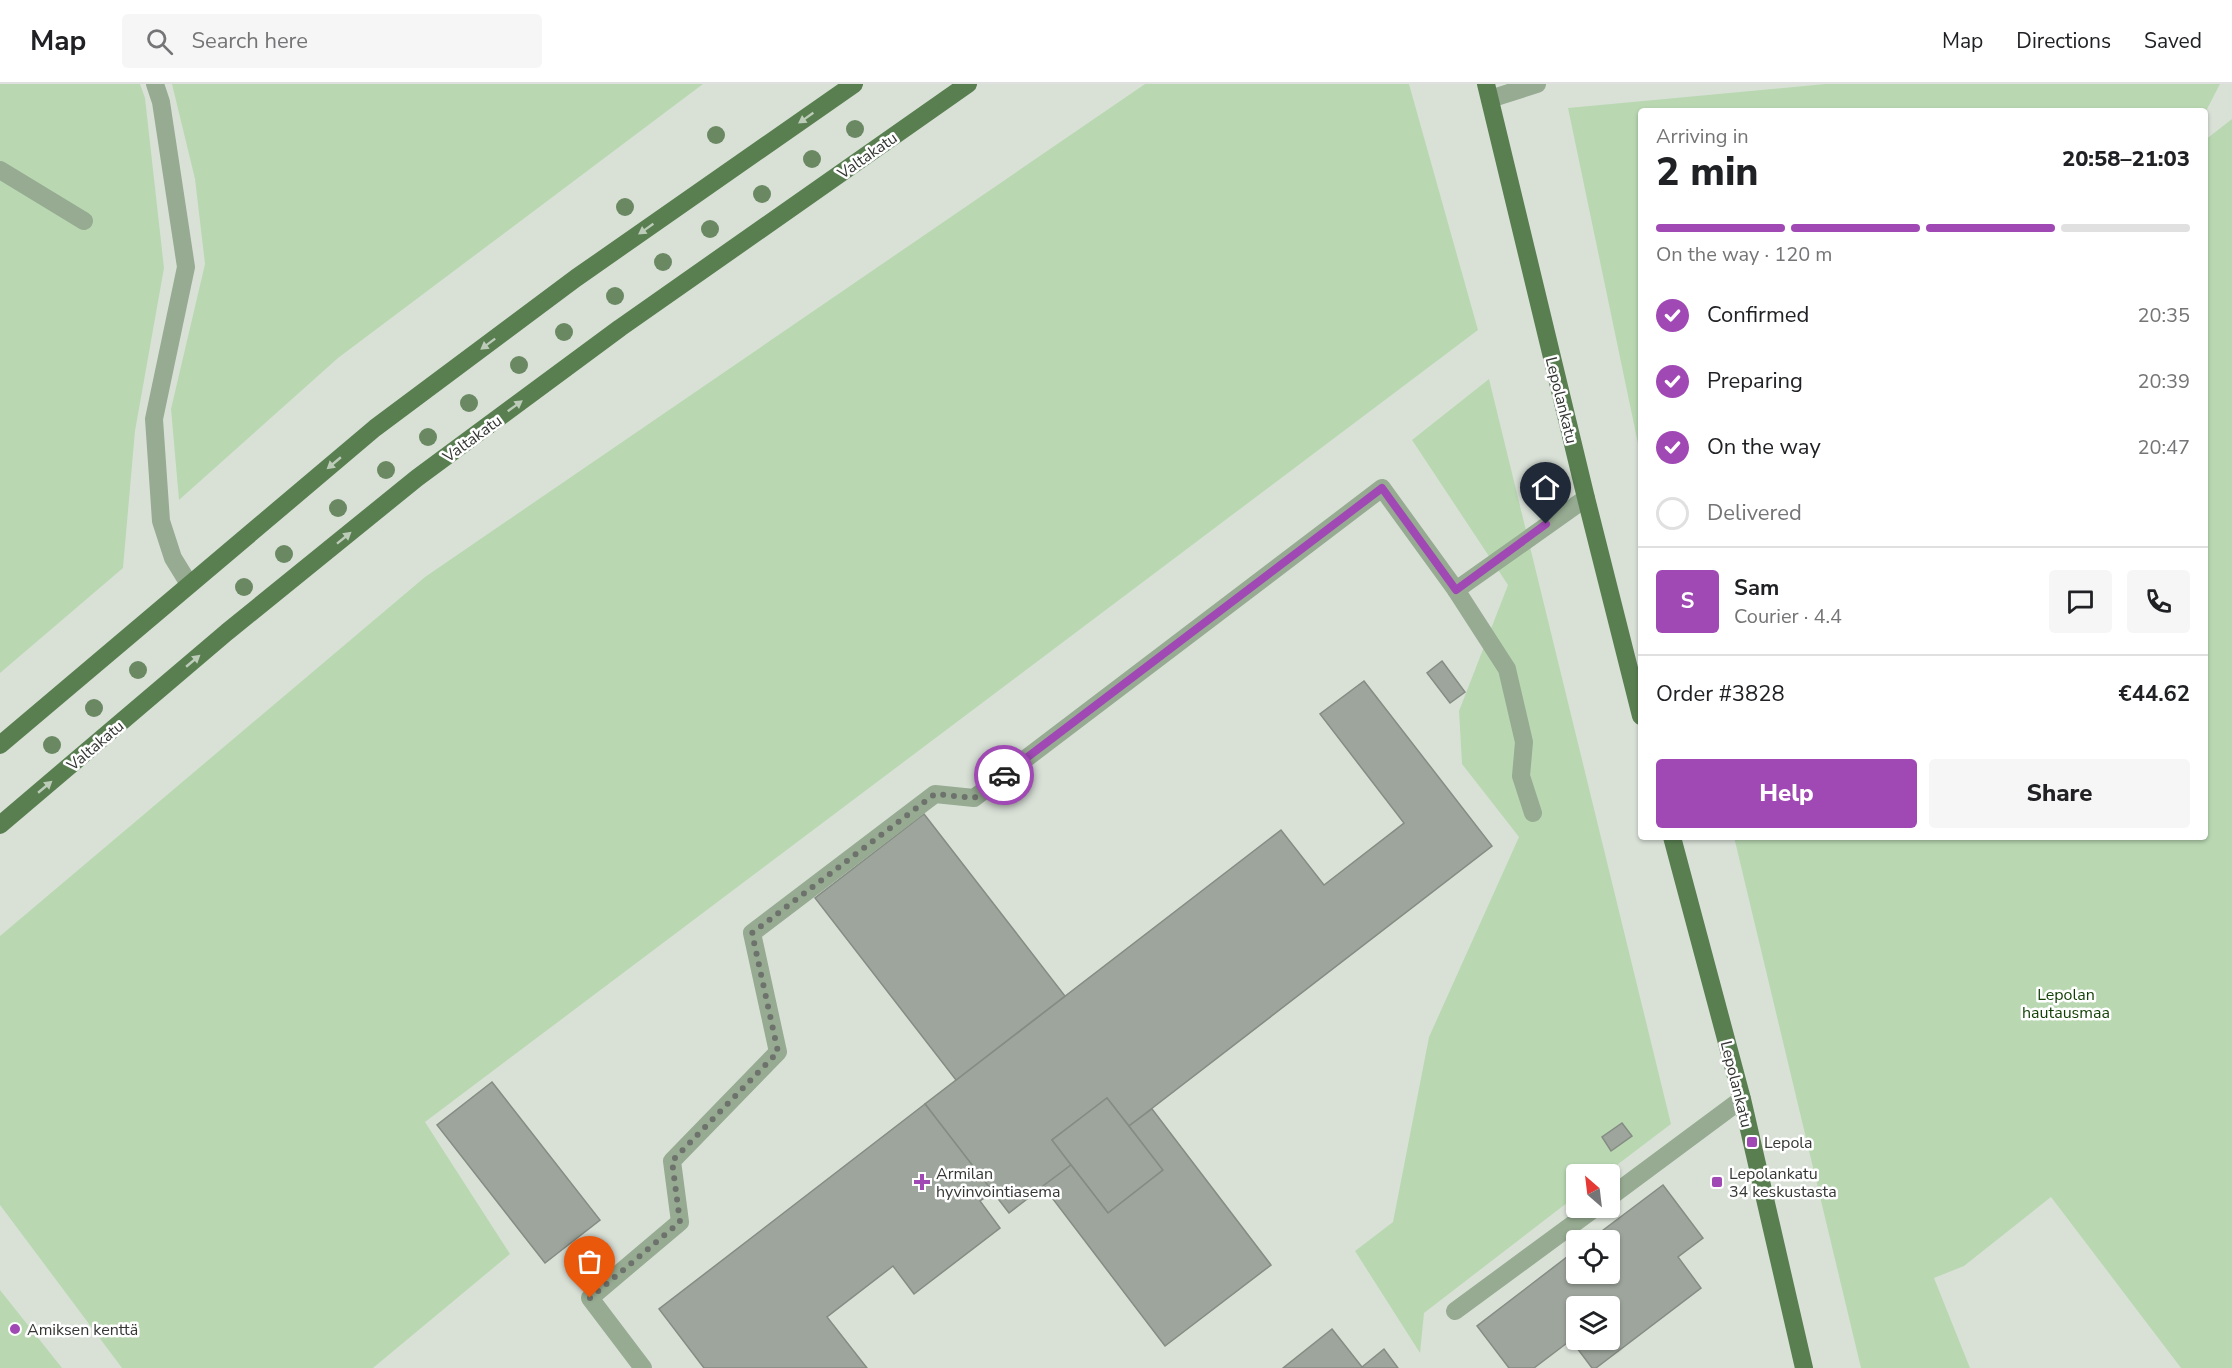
<!DOCTYPE html>
<html lang="en">
<head>
<meta charset="utf-8">
<style>
  body { margin:0; font-family:"Nunito Sans",sans-serif; background:#f6f6f6; color:#202124; height:100vh; display:flex; flex-direction:column; font-size:22px; white-space:nowrap }
  * { box-sizing:border-box; margin:0 }
  p { font-size:20px; color:#757577 }
  .icon { flex:none; width:33px; height:33px; fill:none; stroke:currentColor; stroke-width:2; stroke-linecap:round; stroke-linejoin:round }
  .map { position:relative; flex:1; overflow:hidden }
  .side { position:absolute; left:1638px; top:24px; width:570px; height:732px; display:flex; flex-direction:column; background:#fff; border-radius:6px; box-shadow:0 2px 4px #0004 }
  .side>* { flex:none }
  .needle { width:39px; rotate:332deg }
  .controls { position:absolute; left:1566px; top:1080px; display:grid; gap:12px }
  .controls a { display:grid; place-items:center; width:54px; height:54px; border-radius:6px; background:#fff; box-shadow:0 2px 4px #0004; font-size:30px }
  .pin { position:absolute; display:grid; place-items:center; width:51px; height:51px; color:#fff; margin:-62px -26px; border-radius:50% 50% 50% 0; rotate:-45deg; box-shadow:0 0 6px #0007 }
  .pin .icon { rotate:45deg }
  .courier { position:absolute; display:grid; place-items:center; width:60px; height:60px; margin:-30px; border:4px solid #a048b4; border-radius:50%; background:#fff; color:#222; box-shadow:0 2px 8px #0007 }
  .overview em { font-style:normal; font-weight:800 }
  .overview div { display:flex; flex-direction:column-reverse }
  .overview { display:flex; align-items:center; justify-content:space-between; height:102px; padding:0 18px }
  h1 { font-size:39px; font-weight:800; line-height:45px }
  .bar { display:grid; grid-template-columns:repeat(4,1fr); gap:9px 6px; align-content:center; height:72px; padding:0 18px }
  .bar i { height:8px; border-radius:4px; background:#e0e0e0 }
  .bar .current { background:#a048b4 }
  .bar p { grid-column:span 4 }
  .line { display:flex; align-items:center; gap:15px; padding:0 18px; border-top:2px solid #e0e0e0 }
  .line div { flex:1 }
  .round { display:grid; place-items:center; flex:none; width:63px; height:63px; border-radius:6px; background:#f6f6f6 }
  ol { padding:0 18px; list-style:none }
  li { display:flex; align-items:center; gap:18px; height:66px }
  li p { margin-inline-start:auto }
  li .icon { padding:6px; border-radius:50%; background:#a048b4; color:#fff; stroke-width:4 }
  li:last-child { color:#757577 }
  li i { width:33px; height:33px; border:3px solid #e0e0e0; border-radius:50% }
  .cta { display:flex; gap:12px; margin-top:auto; padding:12px 18px }
  .cta a { flex:1; height:69px; border-radius:6px; background:#a048b4; color:#fff; font-size:24px; font-weight:800; line-height:69px; text-align:center }
  .cta a+a { background:#f6f6f6; color:#202124 }
  header { display:flex; align-items:center; gap:36px; box-sizing:border-box; height:84px; padding:0 30px; background:#fff; border-bottom:2px solid #e0e0e0 }
  header strong { font-size:28px }
  nav { display:flex; gap:33px; margin-inline-start:auto; font-size:21px }
  .search { width:420px; height:54px; background:#f6f6f6; display:flex; align-items:center; gap:15px; box-sizing:border-box; padding:0 21px; border-radius:6px; color:#757577; font-size:22px }
  .map>svg:first-child { display:block }
  .green { fill:#b9d8b2 }
  .building { fill:#9da59c; stroke:#858c83; stroke-width:1.5; fill-rule:evenodd }
  .lines { fill:none; stroke-linecap:round; stroke-linejoin:round }
  .minor { stroke:#96ab91; stroke-width:18 }
  .major { stroke:#597f51; stroke-width:18 }
  .tree { fill:#6a8862 }
  .oneway { fill:#bdccb9 }
  .done { stroke:#6e726c; stroke-width:6; stroke-dasharray:0 10.8 }
  .route { stroke:#a048b4; stroke-width:8 }
  .poi-dot { fill:#a048b4; stroke:#fff; stroke-width:2 }
  .labels { text-anchor:middle; stroke-width:5; stroke-linejoin:round; paint-order:stroke }
  .street-label { font-size:16px; fill:#343733; stroke:#fff }
  .park-label { font-size:16px; fill:#103f03; stroke:#fff }
  .poi-label { font-size:16px; fill:#343733; stroke:#fff; text-anchor:start }
</style>
</head>
<body>
<header>
<strong>Map</strong>
<div class="search"><svg class="icon" aria-label="search" viewBox="0 0 24 24"><circle cx="10" cy="10" r="6"/><path d="M15 15l6 6"/></svg>Search here</div>
<nav><a>Map</a><a>Directions</a><a>Saved</a></nav>
</header>
<div class="map">
<svg width="2232" height="1284" viewBox="0 0 2232 1284">
  <rect width="100%" height="100%" fill="#d9e1d7"/>
  <!-- green -->
  <g class="green">
    <path d="M0,0H140L145,14L164,184L135,347L123,484L0,589Z"/>
    <path d="M172,0H703L338,274L179,416L171,325L205,180L195,95Z"/>
    <path d="M1145,0H1409L1478,246L425,1038L510,1170L373,1284H122L0,1121V852L425,493Z"/>
    <path d="M1825,0H2220L2205,29V27H1641V374L1568,24Z"/>
    <path d="M2232,35V1284H2181L2051,1113L1964,1182L1934,1194L1970,1284H1861L1734,753H2205V56Z"/>
    <path d="M1489,295L1671,1040L1605,1090H1576V1112L1424,1229L1420,1269L1355,1167L1393,1138L1429,953L1519,753L1462,680L1459,627L1508,501L1412,356Z"/>
    <path d="M0,1206L62,1284H0Z"/>
  </g>
  <!-- building -->
  <g class="building">
    <path d="M1442,577L1465,608L1450,619L1427,589Z"/>
    <path d="M1364,597L1492,762L1129,1042L1107,1014L1052,1056L1071,1081L1009,1129L925,1020L1281,746L1324,801L1404,739L1320,630Z"/>
    <path d="M924,730L1065,912L956,996L815,814Z"/>
    <path d="M492,998L600,1136L545,1179L437,1041Z"/>
    <path d="M1107,1014L1163,1086L1108,1129L1052,1056Z"/>
    <path d="M925,1020L993,1108L980,1117L1000,1144L914,1210L893,1182L827,1233L867,1284H704L659,1225Z"/>
    <path d="M1152,1025L1271,1181L1165,1262L1043,1102L1071,1081L1108,1129L1163,1086L1129,1042Z"/>
    <path d="M1622,1039L1632,1052L1611,1067L1602,1053Z"/>
    <path d="M1663,1101L1703,1154L1678,1173L1701,1204L1596,1284H1592L1571,1256L1534,1284H1509L1477,1242L1576,1166V1190H1610V1156H1590ZM1576,1222H1610V1256H1576Z"/>
    <path d="M1332,1245L1362,1283L1384,1265L1398,1284H1283Z"/>
  </g>
  <g class="lines">
    <!-- minor -->
    <g class="minor">
      <path d="M155,0L161,18L186,183L154,335L161,437L173,474L189,500"/>
      <path d="M1490,15L1537,0"/>
      <path d="M0,86L84,137"/>
      <path d="M1456,506L1507,585L1524,658L1521,692L1533,729"/>
      <path d="M1610,1113L1742,1015"/>
      <path d="M1455,1227L1595,1124"/>
      <path d="M643,1284L590,1214L680,1138L672,1077L778,968L752,849L935,710L974,714L1382,404L1456,506L1586,414"/>
    </g>
    <!-- major -->
    <g class="major">
      <path d="M1486,0L1586,414L1641,632"/>
      <path d="M0,661L375,344L576,194L854,0"/>
      <path d="M0,741L227,548L417,394L620,244L968,0"/>
      <path d="M1672,753L1742,1015L1804,1284"/>
    </g>
  </g>
  <!-- trees -->
  <g class="tree">
    <circle cx="855" cy="45" r="9"/>
    <circle cx="716" cy="51" r="9"/>
    <circle cx="812" cy="75" r="9"/>
    <circle cx="762" cy="110" r="9"/>
    <circle cx="625" cy="123" r="9"/>
    <circle cx="710" cy="145" r="9"/>
    <circle cx="663" cy="178" r="9"/>
    <circle cx="615" cy="212" r="9"/>
    <circle cx="564" cy="248" r="9"/>
    <circle cx="519" cy="281" r="9"/>
    <circle cx="469" cy="319" r="9"/>
    <circle cx="428" cy="353" r="9"/>
    <circle cx="386" cy="386" r="9"/>
    <circle cx="338" cy="424" r="9"/>
    <circle cx="284" cy="470" r="9"/>
    <circle cx="244" cy="503" r="9"/>
    <circle cx="138" cy="586" r="9"/>
    <circle cx="94" cy="624" r="9"/>
    <circle cx="52" cy="661" r="9"/>
  </g>
  <!-- one-way arrows -->
  <defs><path id="oneway-solid" d="M-6-.8H1V-3.2L6.5 0L1 3.2V.8H-6Z" transform="scale(1.5)"/></defs>
  <g class="oneway">
    <use href="#oneway-solid" transform="translate(806 34) rotate(145)"/>
    <use href="#oneway-solid" transform="translate(646 145) rotate(145)"/>
    <use href="#oneway-solid" transform="translate(488 260) rotate(143)"/>
    <use href="#oneway-solid" transform="translate(515 322) rotate(-36)"/>
    <use href="#oneway-solid" transform="translate(334 379) rotate(140)"/>
    <use href="#oneway-solid" transform="translate(344 454) rotate(-39)"/>
    <use href="#oneway-solid" transform="translate(193 577) rotate(-40)"/>
    <use href="#oneway-solid" transform="translate(45 703) rotate(-40)"/>
  </g>
  <g class="lines">
    <!-- done -->
    <path class="done" d="M590,1214L680,1138L672,1077L778,968L752,849L935,710L974,714L1004,691"/>
    <!-- route -->
    <path class="route" d="M1004,691L1382,404L1456,506L1546,440"/>
  </g>
  <!-- markers -->
  <g class="poi-dot">
    <rect x="1746" y="1052" width="12" height="12" rx="3"/>
    <path d="M919 1089h6v6h6v6h-6v6h-6v-6h-6v-6h6z"/>
    <rect x="1711" y="1092" width="12" height="12" rx="3"/>
    <circle cx="15" cy="1245" r="6"/>
  </g>
  <g class="labels">
    <!-- street labels -->
    <g class="street-label">
      <text transform="translate(867 71) rotate(-35)" y="6">Valtakatu</text>
      <text transform="translate(1562 316) rotate(76)" y="6">Lepolankatu</text>
      <text transform="translate(472 354) rotate(-36)" y="6">Valtakatu</text>
      <text transform="translate(95 661) rotate(-40)" y="6">Valtakatu</text>
      <text transform="translate(1737 1000) rotate(76)" y="6">Lepolankatu</text>
    </g>
    <!-- park labels -->
    <g class="park-label">
      <text x="2066" y="916">Lepolan<tspan x="2066" dy="18">hautausmaa</tspan></text>
    </g>
    <!-- poi labels -->
    <g class="poi-label">
      <text x="1764" y="1064">Lepola</text>
      <text x="936" y="1095">Armilan<tspan x="936" dy="18">hyvinvointiasema</tspan></text>
      <text x="1729" y="1095">Lepolankatu<tspan x="1729" dy="18">34 keskustasta</tspan></text>
      <text x="27" y="1251">Amiksen kenttä</text>
    </g>
  </g>
</svg>
<div class="controls">
<a><svg class="needle" viewBox="-14 -14 28 28"><path d="M0-13l5 13h-10z" fill="#e53935"/><path d="M0 13l5-13h-10z" fill="#757577"/></svg></a>
<a><svg class="icon" aria-label="locate" viewBox="0 0 24 24"><circle cx="12" cy="12" r="6"/><path d="M12 2v4M12 18v4M2 12h4M18 12h4"/></svg></a>
<a><svg class="icon" aria-label="layers" viewBox="0 0 24 24"><path d="M12 4l9 5-9 5-9-5zM3 14l9 5 9-5"/></svg></a>
</div>
<div class="pin" style="left:590px;top:1214px;background:#ea580c"><svg class="icon" aria-label="bag" viewBox="0 0 24 24"><path d="M5 8h14l-1 12H6zM9 8a3 3 0 0 1 6 0"/></svg></div>
<div class="pin" style="left:1546px;top:440px;background:#1f2937"><svg class="icon" aria-label="home" viewBox="0 0 24 24"><path d="M3 11l9-7 9 7M6 9v11h12V9"/></svg></div>
<div class="courier" style="left:1004px;top:691px"><svg class="icon" aria-label="car" viewBox="0 0 24 24"><path d="M5 17H2v-5l4-1 3-4h7l3 4 3 1v5h-3M9 17h6M6 11h13"/><circle cx="7" cy="17" r="2"/><circle cx="17" cy="17" r="2"/></svg></div>
<section class="side">
<div class="overview"><div><h1>2 min</h1><p>Arriving in</p></div><em>20:58–21:03</em></div>
<div class="bar"><i class="current"></i><i class="current"></i><i class="current"></i><i></i><p>On the way · 120 m</p></div>
<ol>
<li><svg class="icon" aria-label="check" viewBox="0 0 24 24"><path d="M5 12l5 5 9-10"/></svg>Confirmed<p>20:35</p></li>
<li><svg class="icon" aria-label="check" viewBox="0 0 24 24"><path d="M5 12l5 5 9-10"/></svg>Preparing<p>20:39</p></li>
<li><svg class="icon" aria-label="check" viewBox="0 0 24 24"><path d="M5 12l5 5 9-10"/></svg>On the way<p>20:47</p></li>
<li><i></i>Delivered</li>
</ol>
<div class="line" style="height:108px"><b class="round" style="background:#a048b4;color:#fff">S</b><div><b>Sam</b><p>Courier · 4.4</p></div><a class="round"><svg class="icon" aria-label="chat" viewBox="0 0 24 24"><path d="M4 5h16v11H9l-5 4z"/></svg></a><a class="round"><svg class="icon" aria-label="phone" viewBox="0 0 24 24"><path d="M5 4h4l2 5-3 2q2 4 5 5l2-3 5 2v4C11 20 4 13 5 4z"/></svg></a></div>
<div class="line" style="height:78px"><div>Order #3828</div><b>€44.62</b></div>
<div class="cta"><a>Help</a><a>Share</a></div>
</section>
</div>
</body>
</html>
